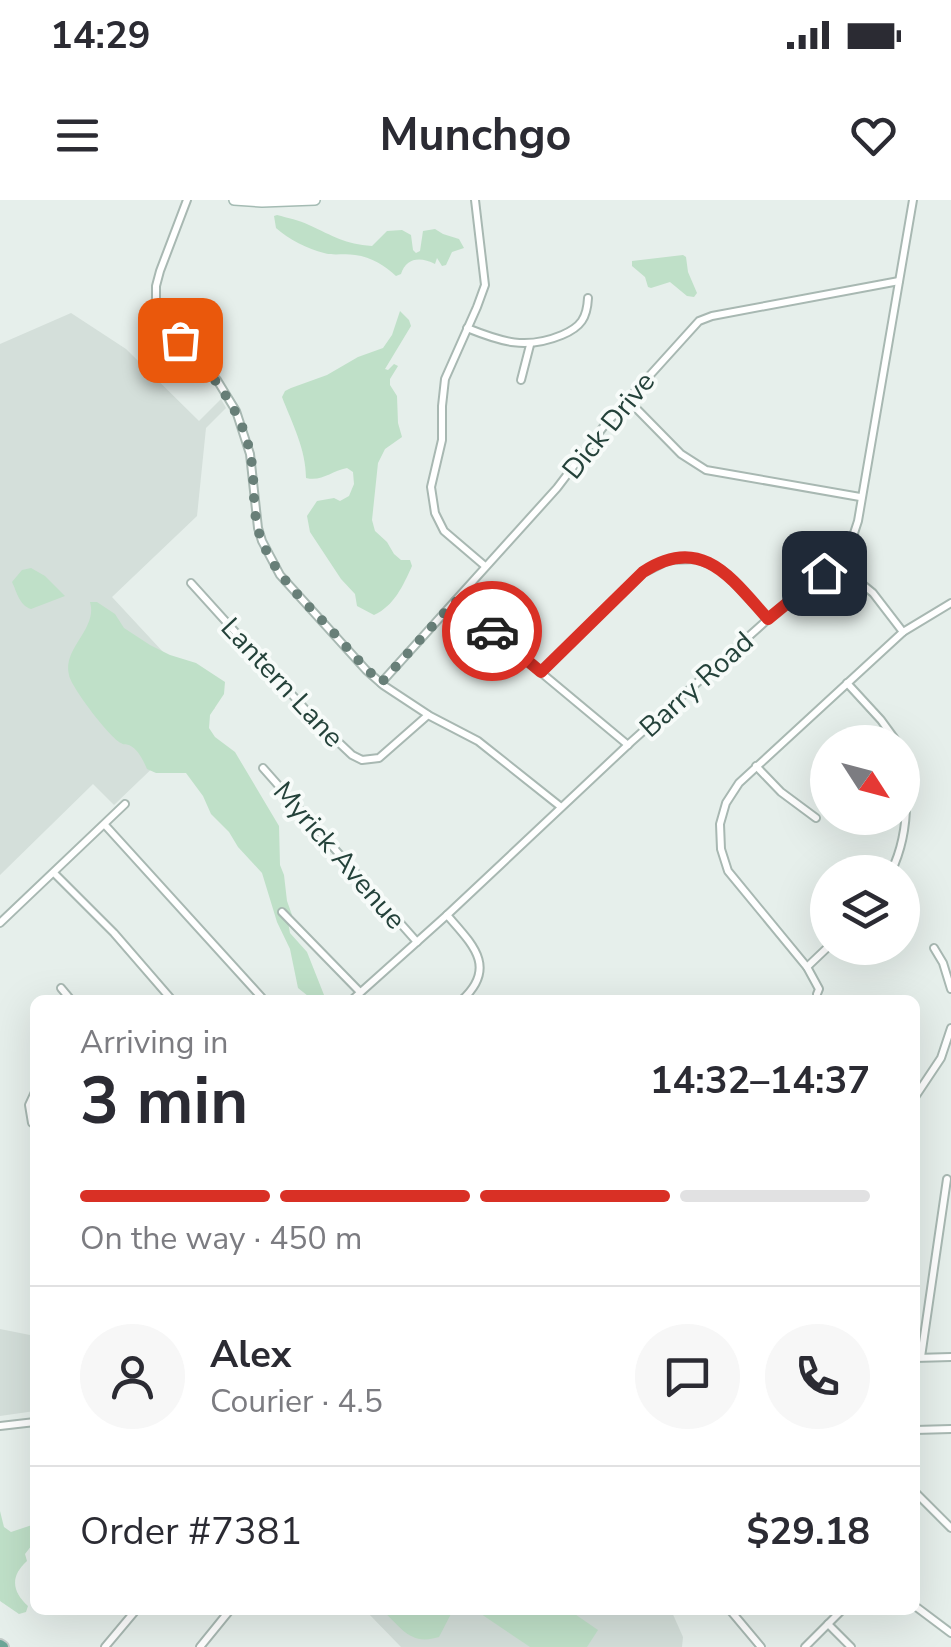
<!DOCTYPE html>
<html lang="en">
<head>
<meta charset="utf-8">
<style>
  body { margin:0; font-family:"Nunito Sans",sans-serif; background:#f7f7f7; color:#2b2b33; height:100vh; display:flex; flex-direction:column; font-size:38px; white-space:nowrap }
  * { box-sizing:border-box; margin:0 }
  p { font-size:32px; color:#7c7c81 }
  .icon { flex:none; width:55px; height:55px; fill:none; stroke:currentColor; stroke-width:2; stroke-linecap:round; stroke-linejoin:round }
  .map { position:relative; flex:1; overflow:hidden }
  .sheet { position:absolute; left:30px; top:795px; width:890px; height:620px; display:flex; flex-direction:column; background:#fff; border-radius:15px; box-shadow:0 10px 40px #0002 }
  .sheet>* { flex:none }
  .needle { width:65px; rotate:126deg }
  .fabs { position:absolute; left:810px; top:525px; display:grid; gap:20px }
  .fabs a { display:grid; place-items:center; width:110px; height:110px; border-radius:50%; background:#fff; box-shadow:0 10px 40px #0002; font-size:50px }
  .pin { position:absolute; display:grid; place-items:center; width:85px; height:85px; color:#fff; margin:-42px; border-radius:20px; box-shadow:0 5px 15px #0006 }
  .courier { position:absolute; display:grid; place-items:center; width:100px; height:100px; margin:-50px; border:8px solid #d93025; border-radius:50%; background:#fff; color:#222; box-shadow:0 2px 12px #0007 }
  .overview em { font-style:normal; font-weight:700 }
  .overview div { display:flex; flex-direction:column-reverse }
  .overview { display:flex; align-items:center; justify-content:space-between; height:170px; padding:0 50px }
  h1 { font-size:65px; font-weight:700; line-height:75px }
  .bar { display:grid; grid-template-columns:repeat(4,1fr); gap:15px 10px; align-content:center; height:120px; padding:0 50px }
  .bar i { height:12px; border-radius:8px; background:#e1e1e2 }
  .bar .current { background:#d93025 }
  .bar p { grid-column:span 4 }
  .line { display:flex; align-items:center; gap:25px; padding:0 50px; border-top:2px solid #e1e1e2 }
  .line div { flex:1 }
  .round { display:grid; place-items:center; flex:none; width:105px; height:105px; border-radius:52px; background:#f7f7f7 }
  .status { display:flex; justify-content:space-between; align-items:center; height:70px; padding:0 50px; background:#fff; direction:ltr }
  .status svg { height:28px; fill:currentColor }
  header { display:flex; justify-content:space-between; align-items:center; height:130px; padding:0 50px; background:#fff; font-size:45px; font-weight:700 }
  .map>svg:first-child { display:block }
  .built { fill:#d4dfda }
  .green { fill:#bfe0c8 }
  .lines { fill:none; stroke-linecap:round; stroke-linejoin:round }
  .minor-casing { stroke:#a8b8b2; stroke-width:10 }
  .secondary-casing { stroke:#a4bbb3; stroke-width:12 }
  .primary-casing { stroke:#c2cac8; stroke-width:14 }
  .minor { stroke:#fff; stroke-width:6 }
  .secondary { stroke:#fff; stroke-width:9 }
  .primary { stroke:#6aa596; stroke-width:10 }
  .done { stroke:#687f78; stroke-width:10; stroke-dasharray:0 18 }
  .route { stroke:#d93025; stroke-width:12 }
  .labels { text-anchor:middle; stroke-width:8; stroke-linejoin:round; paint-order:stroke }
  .street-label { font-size:28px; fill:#24423a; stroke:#f7fbf9 }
</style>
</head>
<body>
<div class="status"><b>14:29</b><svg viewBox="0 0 49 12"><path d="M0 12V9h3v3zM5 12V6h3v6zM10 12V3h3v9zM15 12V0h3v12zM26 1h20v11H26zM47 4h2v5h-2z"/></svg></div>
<header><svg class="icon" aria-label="menu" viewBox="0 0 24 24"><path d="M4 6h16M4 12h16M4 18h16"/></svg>Munchgo<svg class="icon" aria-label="heart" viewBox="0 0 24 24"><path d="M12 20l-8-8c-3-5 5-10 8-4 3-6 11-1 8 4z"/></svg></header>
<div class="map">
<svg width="951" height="1447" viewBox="0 0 951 1447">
  <rect width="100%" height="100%" fill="#e6efeb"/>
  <!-- built -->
  <g class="built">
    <path d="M71,113L126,149L199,221L221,199L226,208L206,228L197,316L112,397L215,508L114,605L93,584L0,675V144Z"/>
    <path d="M0,1129L35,1136V1211L0,1216Z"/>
    <path d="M365,1410H671L683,1437L682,1447H401Z"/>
  </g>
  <!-- green -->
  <g class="green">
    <path d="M277,15C288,18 299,20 309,25C333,36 345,44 372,46L387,31L402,30L411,35L413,50L416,53L420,51L423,31L435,29L443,34L459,39L464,48L452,52L446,65L442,66L437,58L435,64C420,56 406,58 401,74L396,76C385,66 372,57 355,55C344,53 334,56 324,53C308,49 288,39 276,28L274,16Z"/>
    <path d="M683,55L686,57L688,72L697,93L694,97L687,96L670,82L651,88L648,87L645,77L632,66V61Z"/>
    <path d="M400,111L409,120L411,126L385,169L388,170L394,164L398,166L390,179V185L397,196L398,223L402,237L385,249L378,263L372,320L375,331L387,342L394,354L401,360H410L412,366C403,386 394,406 374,415L357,406L355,394L341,379L310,332L307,316L317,301L334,298L340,301L349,296L354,284L353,272L347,268C331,271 322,282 306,278C306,249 292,223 282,197L285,191L291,188L327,175L358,157L383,148L392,135Z"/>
    <path d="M31,368L45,376L65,396L31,409C19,405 17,392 12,382L22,370Z"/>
    <path d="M90,402H97L115,414L124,428L150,445L170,455L196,463L225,482L224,494L210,515L209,528L215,537L235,552L279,626L280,665L284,675L287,701L292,715L288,722L290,733L307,752L326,800H313L298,788L290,749L277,722L262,673L238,647L229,632L211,614L203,596L186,573H156L147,569C143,560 138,549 129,545C126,544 123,545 121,543C110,538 71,487 69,475C62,448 98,429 90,402Z"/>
    <path d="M0,1311L4,1327L11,1332L35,1324V1341L25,1354L27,1361C10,1376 12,1392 28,1406L26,1412L19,1414L0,1401Z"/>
    <path d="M382,1410H453L439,1437C410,1446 402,1428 382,1410Z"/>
    <path d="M483,1410H569L598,1430L587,1447H530L481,1414Z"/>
  </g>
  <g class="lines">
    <defs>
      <g id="minor">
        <path d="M187,0L160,71L156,86V104L164,121L217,180L236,211L250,254L258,328L262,341L280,375L366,470L383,485L430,516L478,541L561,607"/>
        <path d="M475,0L485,85L477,107L445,179L442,206V240L431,287L435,313L444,331L485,366"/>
        <path d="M467,128C502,142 526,150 562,135C581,127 587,118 588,98"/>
        <path d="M521,180L530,145"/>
        <path d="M627,199L681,254L706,270L860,297"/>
        <path d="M836,363L873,393L903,432"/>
        <path d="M191,383L314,519L352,555L362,560L379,558L428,515"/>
        <path d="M455,401L628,545"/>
        <path d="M541,472L643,373L669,360L697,359L722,370L768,419"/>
        <path d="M381,483L557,288L604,226L699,121L712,116L899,81"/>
        <path d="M847,483L881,520L897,542"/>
        <path d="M756,566L781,592L816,618"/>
        <path d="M263,568L417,742"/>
        <path d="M105,625L264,800"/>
        <path d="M891,672C908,637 909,597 902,559"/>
        <path d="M54,673L114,733L172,800"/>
        <path d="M282,712L360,792"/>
        <path d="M0,723L125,604"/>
        <path d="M934,748L943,763L951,789"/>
        <path d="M807,767L828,747"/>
        <path d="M61,788L71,800"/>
        <path d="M817,794L819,789L807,767L728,671L721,649L720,624L726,603L739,583L903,432L951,403"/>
        <path d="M352,800L447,715"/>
        <path d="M462,800C498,767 472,744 447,715L631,542L795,395C823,374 849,356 858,321L913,0"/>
        <path d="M35,892L29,905L32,923L35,924"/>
        <path d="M915,897L941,858L951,828"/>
        <path d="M921,1157L947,979"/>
        <path d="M915,1158L951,1157"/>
        <path d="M0,1226L35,1222"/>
        <path d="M915,1230L951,1229"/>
        <path d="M915,1292L951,1328"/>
        <path d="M915,1406L951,1433"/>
        <path d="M730,1410L761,1447"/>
        <path d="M828,1424L851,1447"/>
        <path d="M105,1447L136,1410"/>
        <path d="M200,1447L230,1410"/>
        <path d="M805,1447L842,1410"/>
      </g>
      <path id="secondary" d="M234,0L262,2L315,0"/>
      <path id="primary" d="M0,1445L3,1447"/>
    </defs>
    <!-- minor casing -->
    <use href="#minor" class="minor-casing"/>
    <!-- secondary casing -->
    <use href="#secondary" class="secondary-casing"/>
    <!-- primary casing -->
    <use href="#primary" class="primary-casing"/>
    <!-- minor -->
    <use href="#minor" class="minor"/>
    <!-- secondary -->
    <use href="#secondary" class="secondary"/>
    <!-- primary -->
    <use href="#primary" class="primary"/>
  </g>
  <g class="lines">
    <!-- done -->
    <path class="done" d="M180,140C214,176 246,214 252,265C255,290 252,318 262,341C277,379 307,403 333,432C349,450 364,467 381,483L455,401L492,431"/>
    <!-- route -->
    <path class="route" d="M492,431L541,472L643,372C702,333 732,379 768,419L824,373"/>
  </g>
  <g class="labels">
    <!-- street labels -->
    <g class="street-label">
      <text transform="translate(608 225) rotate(-51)" y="10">Dick Drive</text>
      <text transform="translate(283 482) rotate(47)" y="10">Lantern Lane</text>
      <text transform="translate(696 484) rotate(-42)" y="10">Barry Road</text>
      <text transform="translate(340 655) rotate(49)" y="10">Myrick Avenue</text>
    </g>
  </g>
</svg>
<div class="fabs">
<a><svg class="needle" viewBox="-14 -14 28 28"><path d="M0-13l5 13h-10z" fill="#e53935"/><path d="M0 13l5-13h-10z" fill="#7c7c81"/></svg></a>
<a><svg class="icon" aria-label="layers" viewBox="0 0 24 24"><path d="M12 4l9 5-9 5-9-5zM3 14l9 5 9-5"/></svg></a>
</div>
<div class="pin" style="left:180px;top:140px;background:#ea580c"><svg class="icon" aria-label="bag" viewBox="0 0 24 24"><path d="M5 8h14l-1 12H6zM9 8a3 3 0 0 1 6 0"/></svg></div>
<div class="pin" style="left:824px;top:373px;background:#1f2937"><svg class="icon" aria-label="home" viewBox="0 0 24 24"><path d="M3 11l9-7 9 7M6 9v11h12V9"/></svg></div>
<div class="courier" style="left:492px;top:431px"><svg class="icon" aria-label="car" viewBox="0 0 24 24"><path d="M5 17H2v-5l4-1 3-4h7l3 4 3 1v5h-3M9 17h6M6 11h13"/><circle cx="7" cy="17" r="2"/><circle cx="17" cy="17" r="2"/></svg></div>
<section class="sheet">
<div class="overview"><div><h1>3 min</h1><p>Arriving in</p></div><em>14:32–14:37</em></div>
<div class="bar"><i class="current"></i><i class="current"></i><i class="current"></i><i></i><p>On the way · 450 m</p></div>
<div class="line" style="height:180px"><a class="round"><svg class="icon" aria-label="person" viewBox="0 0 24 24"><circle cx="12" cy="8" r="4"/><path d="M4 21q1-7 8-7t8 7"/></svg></a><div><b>Alex</b><p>Courier · 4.5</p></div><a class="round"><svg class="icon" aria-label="chat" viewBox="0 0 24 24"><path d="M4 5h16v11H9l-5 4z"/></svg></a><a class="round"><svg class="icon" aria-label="phone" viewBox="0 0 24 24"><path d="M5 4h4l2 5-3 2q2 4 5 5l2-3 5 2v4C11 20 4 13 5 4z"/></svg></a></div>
<div class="line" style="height:130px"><div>Order #7381</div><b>$29.18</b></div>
</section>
</div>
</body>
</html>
